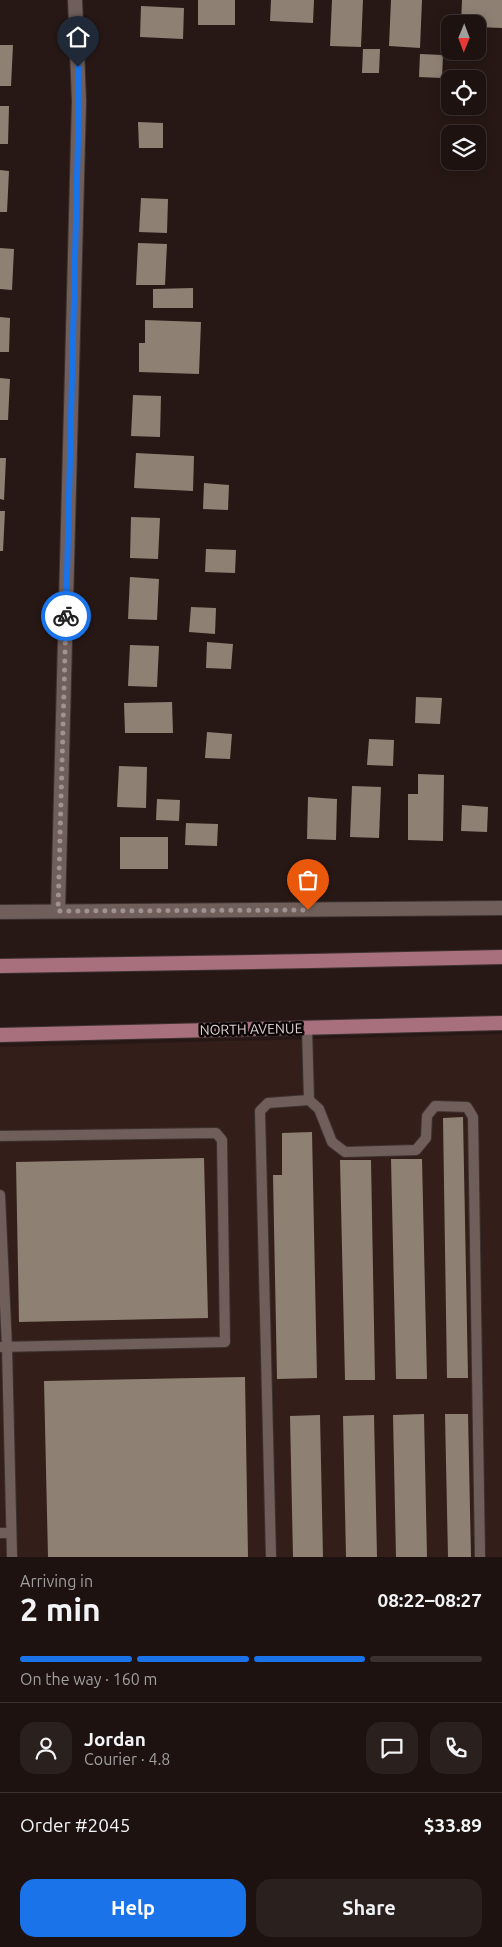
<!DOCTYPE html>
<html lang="en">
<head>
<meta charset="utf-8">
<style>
  body { margin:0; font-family:Ubuntu,sans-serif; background:#2a201e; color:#f1f3f6; height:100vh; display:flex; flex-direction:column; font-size:19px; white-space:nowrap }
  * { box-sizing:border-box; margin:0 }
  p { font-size:16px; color:#a09e9f }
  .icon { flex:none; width:28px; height:28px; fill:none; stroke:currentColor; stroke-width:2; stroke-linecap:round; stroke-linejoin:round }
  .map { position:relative; height:1557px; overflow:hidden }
  .side { display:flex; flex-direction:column; background:#1d1210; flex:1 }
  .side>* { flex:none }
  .needle { width:32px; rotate:181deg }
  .fabs { position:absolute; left:441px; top:15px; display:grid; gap:10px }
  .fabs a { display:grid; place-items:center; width:45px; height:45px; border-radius:10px; background:#1d1210; box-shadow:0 2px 12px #0003,0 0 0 1px #3b3230; font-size:25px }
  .pin { position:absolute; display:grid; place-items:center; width:42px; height:42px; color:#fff; margin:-51px -21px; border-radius:50% 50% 50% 0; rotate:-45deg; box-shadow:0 0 5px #0007 }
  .pin .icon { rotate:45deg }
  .courier { position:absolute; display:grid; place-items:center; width:50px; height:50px; margin:-25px; border:4px solid #1a73e8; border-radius:50%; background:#fff; color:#222; box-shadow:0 1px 6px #0007 }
  .head em { font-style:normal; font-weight:700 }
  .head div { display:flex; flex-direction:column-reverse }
  .head { display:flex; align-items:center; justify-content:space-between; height:85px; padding:0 20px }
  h1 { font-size:32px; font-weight:700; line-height:38px }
  .bar { display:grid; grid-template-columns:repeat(4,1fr); gap:8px 5px; align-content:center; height:60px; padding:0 20px }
  .bar i { height:6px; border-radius:4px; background:#3b3230 }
  .bar .current { background:#1a73e8 }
  .bar p { grid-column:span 4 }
  .line { display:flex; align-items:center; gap:12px; padding:0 20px; border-top:1px solid #3b3230 }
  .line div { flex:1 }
  .round { display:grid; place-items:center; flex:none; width:52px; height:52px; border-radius:15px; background:#2a201e }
  .action { display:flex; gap:10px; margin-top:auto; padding:10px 20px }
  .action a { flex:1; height:58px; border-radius:15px; background:#1a73e8; color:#fff; font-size:20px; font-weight:700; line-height:58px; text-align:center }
  .action a+a { background:#2a201e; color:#f1f3f6 }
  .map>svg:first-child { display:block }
  .built { fill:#331e19 }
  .building { fill:#8e8174 }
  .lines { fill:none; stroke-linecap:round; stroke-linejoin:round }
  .service-casing { stroke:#3d3231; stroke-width:12 }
  .minor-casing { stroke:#3d3231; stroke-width:16 }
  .primary-casing { stroke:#3d3231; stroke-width:16 }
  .service { stroke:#705e5a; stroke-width:10 }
  .minor { stroke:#705e5a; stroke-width:14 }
  .primary { stroke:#a8707d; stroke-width:14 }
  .done { stroke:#9f9290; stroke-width:5; stroke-dasharray:0 9 }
  .route { stroke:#1a73e8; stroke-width:6 }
  .labels { text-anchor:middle; stroke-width:5; stroke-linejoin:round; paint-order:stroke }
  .street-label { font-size:14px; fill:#dfd4d2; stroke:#0b0605 }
</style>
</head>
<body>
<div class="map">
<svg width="502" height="1557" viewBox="0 0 502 1557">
  <rect width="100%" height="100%" fill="#271815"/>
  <!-- built -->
  <path class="built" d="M502,1034V1557H0V1047Z"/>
  <!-- building -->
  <g class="building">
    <rect x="198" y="0" width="37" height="25"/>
    <path d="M271,0H314L313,23L270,21Z"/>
    <path d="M332,0H363L361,47L330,46Z"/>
    <path d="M391,0H422L420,48L389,46Z"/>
    <path d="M462,0H502V28L478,27V24H461Z"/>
    <path d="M141,6L184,8L183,39L140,37Z"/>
    <path d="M0,45H13L11,86H0Z"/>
    <path d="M363,49H380L379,73H362Z"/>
    <path d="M420,54L443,55L442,78L419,77Z"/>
    <path d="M0,106H9L8,144H0Z"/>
    <path d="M138,122L163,123V148H139Z"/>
    <path d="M0,170L9,171L7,212H0Z"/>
    <path d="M141,198L168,199L167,233L139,232Z"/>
    <path d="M138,243L167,244L165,285H136Z"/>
    <path d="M0,248L14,249L12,290L0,289Z"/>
    <path d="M193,288V308H153V289Z"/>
    <path d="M0,317L10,318L9,352H0Z"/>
    <path d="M145,320L201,322L199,374L139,372V343H145Z"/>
    <path d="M0,378L10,379L8,420H0Z"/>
    <path d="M133,395L161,396L160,437L131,436Z"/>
    <path d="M136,453L194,456L193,491L134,488Z"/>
    <path d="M0,458H6L4,500L0,499Z"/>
    <path d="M204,483L229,485L228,510L203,509Z"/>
    <path d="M0,511H5L3,551H0Z"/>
    <path d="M131,517L160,518L158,559L130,558Z"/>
    <path d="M206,549L236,550L235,573L205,572Z"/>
    <path d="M130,577L159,579L157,620L128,619Z"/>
    <path d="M191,607L216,608L215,634L189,632Z"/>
    <path d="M207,642L233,644L231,669L206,668Z"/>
    <path d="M130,645L159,646L157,687L128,686Z"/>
    <path d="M416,697L442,698L440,724L415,723Z"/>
    <path d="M172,702L173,733H125L124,703Z"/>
    <path d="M207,732L232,734L230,759L205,758Z"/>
    <path d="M369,739L394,740L393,766L367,765Z"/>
    <path d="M119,766L147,767L146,808L117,807Z"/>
    <path d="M418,774L444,775L443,841L408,840V794H418Z"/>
    <path d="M352,786L381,787L379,838L350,837Z"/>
    <path d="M308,797L337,799L336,840L307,839Z"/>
    <path d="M157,799L180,800L179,821L156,820Z"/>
    <path d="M462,805L488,807L487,832L461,831Z"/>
    <path d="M186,823L218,824L217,846L185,845Z"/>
    <rect x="120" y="837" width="48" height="32"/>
    <path d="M463,1117L468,1378H447L443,1118Z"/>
    <path d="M312,1132L317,1378L277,1379L273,1175H282V1133Z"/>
    <path d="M204,1158L208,1318L19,1322L16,1162Z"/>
    <path d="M391,1159H422L427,1379H396Z"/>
    <path d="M340,1160H371L375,1380H345Z"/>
    <path d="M245,1377L248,1557H48L44,1381Z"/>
    <path d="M424,1414L427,1557H396L393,1415Z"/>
    <path d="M445,1414H468L471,1557H448Z"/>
    <path d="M320,1415L323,1557H293L290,1416Z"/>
    <path d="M374,1415L377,1557H346L343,1416Z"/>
  </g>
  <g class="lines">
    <defs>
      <g id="service">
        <path d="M307,1028L309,1100"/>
        <path d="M0,1136L216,1133L222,1140L225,1342L0,1347"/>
        <path d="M0,1195L7,1347L12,1557"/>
        <path d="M0,1533H11"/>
        <path d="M271,1557L260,1111L268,1103L309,1100L319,1109L332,1142L345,1152L416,1150L426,1138L427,1116L435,1106L467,1107L473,1117L480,1557"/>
      </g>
      <g id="minor">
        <path d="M58,911L79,101L75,0"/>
        <path d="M0,912L502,908"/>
      </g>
      <g id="primary">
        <path d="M0,966L312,961L502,957"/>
        <path d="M0,1035L502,1023"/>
      </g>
    </defs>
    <!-- service casing -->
    <use href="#service" class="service-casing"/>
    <!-- minor casing -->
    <use href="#minor" class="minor-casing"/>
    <!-- primary casing -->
    <use href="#primary" class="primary-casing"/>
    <!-- service -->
    <use href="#service" class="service"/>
    <!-- minor -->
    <use href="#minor" class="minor"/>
    <!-- primary -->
    <use href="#primary" class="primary"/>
  </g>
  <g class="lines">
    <!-- done -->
    <path class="done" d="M66,616L58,911L308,910"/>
    <!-- route -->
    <path class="route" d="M66,616L78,139V67"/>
  </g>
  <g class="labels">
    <!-- street labels -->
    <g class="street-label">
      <text transform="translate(251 1029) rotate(-1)" y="5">NORTH AVENUE</text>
    </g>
  </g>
</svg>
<div class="fabs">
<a><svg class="needle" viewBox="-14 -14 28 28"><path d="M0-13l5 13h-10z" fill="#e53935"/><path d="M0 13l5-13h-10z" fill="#a09e9f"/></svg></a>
<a><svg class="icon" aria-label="locate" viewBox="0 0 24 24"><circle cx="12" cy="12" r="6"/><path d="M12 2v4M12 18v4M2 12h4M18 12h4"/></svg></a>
<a><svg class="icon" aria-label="layers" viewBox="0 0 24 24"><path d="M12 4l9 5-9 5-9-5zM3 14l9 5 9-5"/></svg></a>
</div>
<div class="pin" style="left:308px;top:910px;background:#ea580c"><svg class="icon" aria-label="bag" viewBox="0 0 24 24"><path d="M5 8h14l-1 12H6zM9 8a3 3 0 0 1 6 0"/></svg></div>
<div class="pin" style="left:78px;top:67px;background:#1f2937"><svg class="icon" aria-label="home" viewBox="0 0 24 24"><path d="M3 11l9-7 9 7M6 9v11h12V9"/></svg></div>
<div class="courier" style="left:66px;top:616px"><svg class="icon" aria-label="bike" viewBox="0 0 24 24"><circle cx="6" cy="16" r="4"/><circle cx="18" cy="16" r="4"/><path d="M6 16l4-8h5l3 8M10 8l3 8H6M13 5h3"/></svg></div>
</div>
<section class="side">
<div class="head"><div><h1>2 min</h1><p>Arriving in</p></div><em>08:22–08:27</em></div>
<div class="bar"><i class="current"></i><i class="current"></i><i class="current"></i><i></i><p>On the way · 160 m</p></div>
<div class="line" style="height:90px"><a class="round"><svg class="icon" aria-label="person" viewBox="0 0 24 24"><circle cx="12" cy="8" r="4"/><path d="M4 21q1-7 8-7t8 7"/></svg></a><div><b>Jordan</b><p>Courier · 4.8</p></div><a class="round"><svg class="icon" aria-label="chat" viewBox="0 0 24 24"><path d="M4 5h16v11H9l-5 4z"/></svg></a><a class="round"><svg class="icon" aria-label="phone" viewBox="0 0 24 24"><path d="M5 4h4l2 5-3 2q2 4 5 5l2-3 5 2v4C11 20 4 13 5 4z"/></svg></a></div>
<div class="line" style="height:65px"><div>Order #2045</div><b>$33.89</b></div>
<div class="action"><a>Help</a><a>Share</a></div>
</section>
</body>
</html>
